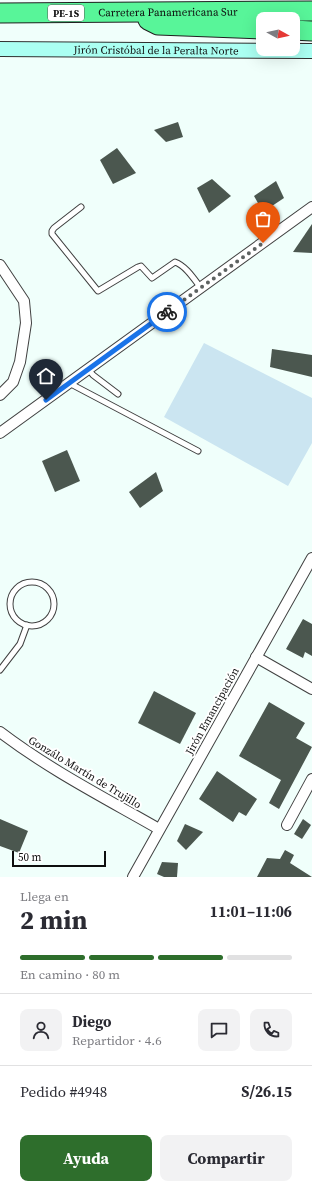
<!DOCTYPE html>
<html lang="es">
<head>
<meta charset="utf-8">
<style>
  body { margin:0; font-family:"Source Serif 4",serif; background:#f2f2f3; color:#2b2b33; height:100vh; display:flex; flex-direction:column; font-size:15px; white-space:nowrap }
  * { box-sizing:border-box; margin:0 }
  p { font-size:13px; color:#7c7c81 }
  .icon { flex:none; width:22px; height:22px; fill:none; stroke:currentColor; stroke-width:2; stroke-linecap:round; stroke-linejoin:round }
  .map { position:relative; height:877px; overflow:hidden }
  .drawer { display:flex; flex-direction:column; background:#fff; flex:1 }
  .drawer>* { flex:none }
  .needle { width:26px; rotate:98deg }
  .fabs { position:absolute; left:256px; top:12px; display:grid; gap:8px }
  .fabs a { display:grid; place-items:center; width:44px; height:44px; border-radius:8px; background:#fff; box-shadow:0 4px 16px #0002; font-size:20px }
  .scale { position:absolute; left:12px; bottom:10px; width:94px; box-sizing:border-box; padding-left:4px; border:2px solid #0e0e0e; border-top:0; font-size:11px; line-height:14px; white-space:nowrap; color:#0e0e0e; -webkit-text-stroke:3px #fff; paint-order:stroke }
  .pin { position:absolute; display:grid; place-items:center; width:34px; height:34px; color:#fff; margin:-41px -17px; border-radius:50% 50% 50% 0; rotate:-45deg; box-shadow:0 0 4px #0007 }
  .pin .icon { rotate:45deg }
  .courier { position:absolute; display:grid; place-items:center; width:40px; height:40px; margin:-20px; border:3px solid #1a73e8; border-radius:50%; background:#fff; color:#222; box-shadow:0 1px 5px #0007 }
  .headline em { font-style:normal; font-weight:700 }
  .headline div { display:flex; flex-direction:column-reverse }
  .headline { display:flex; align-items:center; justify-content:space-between; height:68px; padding:0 20px }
  h1 { font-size:26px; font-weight:700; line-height:30px }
  .bar { display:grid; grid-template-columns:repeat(4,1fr); gap:6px 4px; align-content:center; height:48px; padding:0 20px }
  .bar i { height:5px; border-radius:3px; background:#e1e1e2 }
  .bar .active { background:#2e6e2c }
  .bar p { grid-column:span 4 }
  .line { display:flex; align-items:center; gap:10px; padding:0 20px; border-top:1px solid #e1e1e2 }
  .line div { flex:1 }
  .round { display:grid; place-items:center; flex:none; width:42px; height:42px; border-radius:8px; background:#f2f2f3 }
  .button { display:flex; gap:8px; margin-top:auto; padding:8px 20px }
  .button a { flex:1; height:46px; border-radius:8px; background:#2e6e2c; color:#fff; font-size:16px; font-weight:700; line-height:46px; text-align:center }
  .button a+a { background:#f2f2f3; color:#2b2b33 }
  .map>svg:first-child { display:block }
  .pitch { fill:#cbe5f1 }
  .building { fill:#4b574f }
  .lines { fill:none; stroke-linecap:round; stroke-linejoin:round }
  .lane-casing { stroke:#414141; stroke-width:7 }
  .street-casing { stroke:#414141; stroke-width:12 }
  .secondary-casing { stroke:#303030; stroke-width:16 }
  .highway-casing { stroke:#1f1f1f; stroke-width:21 }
  .lane { stroke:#fff; stroke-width:5 }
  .street { stroke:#fff; stroke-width:10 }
  .secondary { stroke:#abfff2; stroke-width:14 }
  .highway { stroke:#58f599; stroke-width:19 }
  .done { stroke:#5d6261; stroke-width:4; stroke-dasharray:0 7.2 }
  .route { stroke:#1a73e8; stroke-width:5 }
  .labels { text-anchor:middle; stroke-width:4; stroke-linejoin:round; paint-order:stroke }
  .shield { fill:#fff; stroke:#565656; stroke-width:1 }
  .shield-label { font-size:10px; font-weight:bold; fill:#0e0e0e }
  .street-label { font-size:11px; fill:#0e0e0e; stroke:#fff }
</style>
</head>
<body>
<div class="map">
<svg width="312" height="877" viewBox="0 0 312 877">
  <rect width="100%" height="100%" fill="#f0fffb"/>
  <!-- pitch -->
  <path class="pitch" d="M204,343L312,398V443L288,486L164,417Z"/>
  <!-- building -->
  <g class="building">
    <path d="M178,122L183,137L166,142L154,130Z"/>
    <path d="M117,148L136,173L113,184L100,160Z"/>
    <path d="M212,179L231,196L209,213L197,188Z"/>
    <path d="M276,181L284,198L263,212L254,196Z"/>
    <path d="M312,224V253L293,252Z"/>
    <path d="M272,349L312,355V377L270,367Z"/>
    <path d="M67,450L80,481L55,492L42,461Z"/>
    <path d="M156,472L163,491L140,508L129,492Z"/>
    <path d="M303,619L312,624V656L305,652L303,658L286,649Z"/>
    <path d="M154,691L196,713L180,744L138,723Z"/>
    <path d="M269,702L305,723L296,738L312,747L279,809L269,803L281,780L239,756Z"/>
    <path d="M217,771L257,799L246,816L239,812L233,822L199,799Z"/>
    <path d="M0,819L28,831L19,853L0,846Z"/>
    <path d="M303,819L311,825L302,839L294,834Z"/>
    <path d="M185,824L203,832L186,850L177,841Z"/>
    <path d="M285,850L294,855L290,863L312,877H257L267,858L280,859Z"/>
    <path d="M162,862L178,863L177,877H164L157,874Z"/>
  </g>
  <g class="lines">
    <defs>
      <g id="lane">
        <path d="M81,207L54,228L52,231V234L98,291L138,267L141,266L152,278L175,262C186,266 194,279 201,288"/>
        <path d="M88,369L93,375L118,394"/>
        <path d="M69,383L198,451"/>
        <circle cx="32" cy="604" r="22"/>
        <path d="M0,670L20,644L27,625"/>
      </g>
      <g id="street">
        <path d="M0,265L24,301L26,323L20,362L13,382L0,395"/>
        <path d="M0,433L312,207"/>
        <path d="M256,657L312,689"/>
        <path d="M0,732C50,770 105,798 159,829"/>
        <path d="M287,825L312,779"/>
        <path d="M133,877L312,558"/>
      </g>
      <g id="secondary">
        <path id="s1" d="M0,49L312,51"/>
      </g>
      <g id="highway">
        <path id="s2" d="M0,13L312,11"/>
        <path d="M148,20L158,25L263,29"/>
        <path d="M293,30L312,31"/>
      </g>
    </defs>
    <!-- lane casing -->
    <use href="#lane" class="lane-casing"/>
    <!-- street casing -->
    <use href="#street" class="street-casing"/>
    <!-- secondary casing -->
    <use href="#secondary" class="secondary-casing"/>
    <!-- highway casing -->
    <use href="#highway" class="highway-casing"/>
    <!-- lane -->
    <use href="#lane" class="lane"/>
    <!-- street -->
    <use href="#street" class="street"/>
    <!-- secondary -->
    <use href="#secondary" class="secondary"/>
    <!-- highway -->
    <use href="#highway" class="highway"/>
  </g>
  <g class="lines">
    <!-- done -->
    <path class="done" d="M167,312L263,243"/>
    <!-- route -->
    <path class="route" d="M46,400L167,312"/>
  </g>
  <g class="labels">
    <!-- shield labels -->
    <rect class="shield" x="48" y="5" width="36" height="16" rx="3"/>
    <g class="shield-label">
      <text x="66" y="17">PE-1S</text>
    </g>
    <!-- street labels -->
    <g class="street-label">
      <text dy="4" stroke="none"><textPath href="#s2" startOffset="168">Carretera Panamericana Sur</textPath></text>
      <text dy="4" stroke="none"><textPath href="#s1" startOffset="156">Jirón Cristóbal de la Peralta Norte</textPath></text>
      <text transform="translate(212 711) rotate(-61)" y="4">Jirón Emancipación</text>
      <text transform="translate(85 772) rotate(31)" y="4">Gonzálo Martín de Trujillo</text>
    </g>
  </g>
</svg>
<div class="fabs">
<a><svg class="needle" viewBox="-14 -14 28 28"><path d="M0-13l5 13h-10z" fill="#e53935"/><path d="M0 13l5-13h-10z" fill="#7c7c81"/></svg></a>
</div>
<div class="scale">50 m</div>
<div class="pin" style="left:263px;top:243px;background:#ea580c"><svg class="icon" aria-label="bag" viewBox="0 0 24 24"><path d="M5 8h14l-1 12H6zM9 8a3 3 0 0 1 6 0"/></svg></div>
<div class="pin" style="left:46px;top:400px;background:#1f2937"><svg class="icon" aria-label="home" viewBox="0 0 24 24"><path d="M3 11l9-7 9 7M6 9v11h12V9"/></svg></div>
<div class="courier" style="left:167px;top:312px"><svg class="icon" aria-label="bike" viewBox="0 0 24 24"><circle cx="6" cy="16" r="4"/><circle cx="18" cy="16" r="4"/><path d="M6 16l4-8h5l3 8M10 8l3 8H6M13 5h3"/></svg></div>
</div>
<section class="drawer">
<div class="headline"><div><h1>2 min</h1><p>Llega en</p></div><em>11:01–11:06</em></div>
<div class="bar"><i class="active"></i><i class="active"></i><i class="active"></i><i></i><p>En camino · 80 m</p></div>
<div class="line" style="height:72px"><a class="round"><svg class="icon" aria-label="person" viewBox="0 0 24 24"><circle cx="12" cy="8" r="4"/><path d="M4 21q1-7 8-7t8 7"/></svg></a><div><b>Diego</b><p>Repartidor · 4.6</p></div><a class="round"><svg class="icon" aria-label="chat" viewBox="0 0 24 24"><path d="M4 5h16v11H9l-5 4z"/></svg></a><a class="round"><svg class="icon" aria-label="phone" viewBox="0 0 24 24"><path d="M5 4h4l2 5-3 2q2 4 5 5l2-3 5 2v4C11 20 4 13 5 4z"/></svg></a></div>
<div class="line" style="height:52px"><div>Pedido #4948</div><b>S/26.15</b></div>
<div class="button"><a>Ayuda</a><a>Compartir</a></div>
</section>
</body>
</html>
